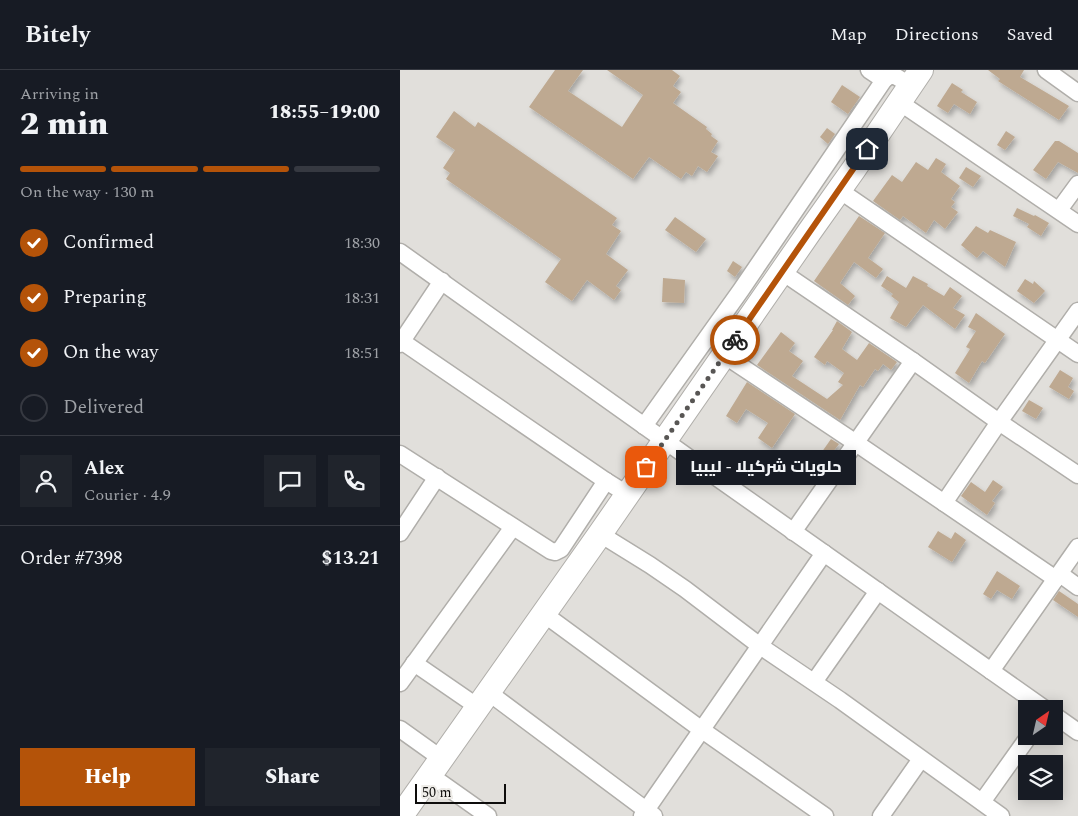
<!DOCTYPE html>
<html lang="en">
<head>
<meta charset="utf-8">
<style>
  body { margin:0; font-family:Spectral,Cairo,serif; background:#20242c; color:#f1f3f6; height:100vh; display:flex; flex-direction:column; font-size:19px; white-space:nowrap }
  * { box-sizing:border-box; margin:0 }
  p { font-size:16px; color:#9ea1a6 }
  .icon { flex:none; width:28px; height:28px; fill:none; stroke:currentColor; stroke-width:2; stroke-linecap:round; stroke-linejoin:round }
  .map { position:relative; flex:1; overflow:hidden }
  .details { display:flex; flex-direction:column; background:#171b24; width:400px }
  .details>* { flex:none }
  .needle { width:32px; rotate:34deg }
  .controls { position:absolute; left:618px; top:630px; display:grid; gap:10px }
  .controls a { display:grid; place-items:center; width:45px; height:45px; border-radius:0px; background:#171b24; box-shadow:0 2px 12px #0003; font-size:25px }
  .scale { position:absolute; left:15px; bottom:12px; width:91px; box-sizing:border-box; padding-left:5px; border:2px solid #0e0d0c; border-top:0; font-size:14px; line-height:18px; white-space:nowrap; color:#0e0d0c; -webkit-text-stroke:4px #eeece8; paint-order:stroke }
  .pin { position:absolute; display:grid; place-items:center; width:42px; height:42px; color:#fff; margin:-21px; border-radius:10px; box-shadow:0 2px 8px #0006 }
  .courier { position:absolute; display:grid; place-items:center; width:50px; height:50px; margin:-25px; border:4px solid #b45309; border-radius:50%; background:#fff; color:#222; box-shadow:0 1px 6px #0007 }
  .bubble { position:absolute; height:35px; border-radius:0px; background:#171b24; box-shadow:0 2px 12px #0003; font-size:16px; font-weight:800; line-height:35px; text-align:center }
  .headline em { font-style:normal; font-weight:800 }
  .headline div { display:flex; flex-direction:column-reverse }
  .headline { display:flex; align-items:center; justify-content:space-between; height:85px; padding:0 20px }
  h1 { font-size:32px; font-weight:800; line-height:38px }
  .bar { display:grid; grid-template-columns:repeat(4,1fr); gap:8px 5px; align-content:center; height:60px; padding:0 20px }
  .bar i { height:6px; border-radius:4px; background:#363941 }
  .bar .selected { background:#b45309 }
  .bar p { grid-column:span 4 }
  .line { display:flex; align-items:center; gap:12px; padding:0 20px; border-top:1px solid #363941 }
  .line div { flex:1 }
  .round { display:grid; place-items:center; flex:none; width:52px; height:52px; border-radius:0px; background:#20242c }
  ol { padding:0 20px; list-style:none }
  li { display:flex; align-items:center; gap:15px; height:55px }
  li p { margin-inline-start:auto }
  li .icon { padding:5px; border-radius:50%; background:#b45309; color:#fff; stroke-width:4 }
  li:last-child { color:#9ea1a6 }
  li i { width:28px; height:28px; border:2px solid #363941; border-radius:50% }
  .button { display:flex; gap:10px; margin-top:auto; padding:10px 20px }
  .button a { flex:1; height:58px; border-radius:0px; background:#b45309; color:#fff; font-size:20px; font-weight:800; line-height:58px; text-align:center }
  .button a+a { background:#20242c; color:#f1f3f6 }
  header { display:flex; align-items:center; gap:30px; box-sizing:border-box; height:70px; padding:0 25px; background:#171b24; border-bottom:1px solid #363941 }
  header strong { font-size:24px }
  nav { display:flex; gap:28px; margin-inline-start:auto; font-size:18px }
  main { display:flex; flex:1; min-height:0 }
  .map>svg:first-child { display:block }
  .building { fill:#bea991; filter:url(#shadow) }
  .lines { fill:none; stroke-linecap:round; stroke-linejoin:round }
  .minor-casing { stroke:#b0aeaa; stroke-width:19 }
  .highway-casing { stroke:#b0aeaa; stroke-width:26 }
  .minor { stroke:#fff; stroke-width:16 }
  .highway { stroke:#fff; stroke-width:24 }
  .done { stroke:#585654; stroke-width:5; stroke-dasharray:0 9 }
  .route { stroke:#b45309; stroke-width:6 }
</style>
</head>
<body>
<header>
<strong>Bitely</strong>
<nav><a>Map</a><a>Directions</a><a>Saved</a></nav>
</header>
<main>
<section class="details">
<div class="headline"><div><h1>2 min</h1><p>Arriving in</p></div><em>18:55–19:00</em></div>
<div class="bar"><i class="selected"></i><i class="selected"></i><i class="selected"></i><i></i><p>On the way · 130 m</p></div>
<ol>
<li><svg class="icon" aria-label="check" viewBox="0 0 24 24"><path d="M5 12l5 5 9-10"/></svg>Confirmed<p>18:30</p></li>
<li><svg class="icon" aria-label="check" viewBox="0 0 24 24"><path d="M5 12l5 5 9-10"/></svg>Preparing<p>18:31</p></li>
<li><svg class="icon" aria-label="check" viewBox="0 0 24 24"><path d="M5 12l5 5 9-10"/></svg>On the way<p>18:51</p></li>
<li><i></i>Delivered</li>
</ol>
<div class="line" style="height:90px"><a class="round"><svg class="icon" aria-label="person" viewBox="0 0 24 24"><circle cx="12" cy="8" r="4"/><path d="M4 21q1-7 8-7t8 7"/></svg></a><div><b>Alex</b><p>Courier · 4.9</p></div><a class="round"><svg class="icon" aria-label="chat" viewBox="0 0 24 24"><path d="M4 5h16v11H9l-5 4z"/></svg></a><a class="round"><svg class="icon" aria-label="phone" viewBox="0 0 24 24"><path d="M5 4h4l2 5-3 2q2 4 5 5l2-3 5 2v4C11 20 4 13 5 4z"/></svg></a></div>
<div class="line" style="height:65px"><div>Order #7398</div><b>$13.21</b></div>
<div class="button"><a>Help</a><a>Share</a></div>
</section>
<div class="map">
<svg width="678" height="746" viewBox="0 0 678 746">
  <defs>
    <filter id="shadow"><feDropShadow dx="2.5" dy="4" stdDeviation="2.5" flood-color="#0004"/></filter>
  </defs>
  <rect width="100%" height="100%" fill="#e1dfdb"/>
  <!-- building -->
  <g class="building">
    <path d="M155,0H183L168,21L222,57L243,25L207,0H272L280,6L273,16L281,22L273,33L307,57L306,59L312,64L311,66L318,71L311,82L318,86L307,102L298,96L292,106L286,102L281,109L249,87L233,109L129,37Z"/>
    <path d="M588,0H624L620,7L669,36L659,50L598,11L600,9Z"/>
    <path d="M552,13L563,20L561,22L577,32L570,44L554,34L548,43L537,36Z"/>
    <path d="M442,15L460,27L448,44L431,32Z"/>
    <path d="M54,41L75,57L78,52L217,148L212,155L221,161L206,184L228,200L216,216L221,220L214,230L187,210L172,231L145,212L161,189L46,109L50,103L43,98L55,80L36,67Z"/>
    <path d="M427,58L435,64L428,74L420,67Z"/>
    <path d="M606,61L615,67L605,80L597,75Z"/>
    <path d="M655,71H659L678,83V103L658,92L646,109L633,100Z"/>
    <path d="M536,88L546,94L541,102L560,116L551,129L555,132L551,137L558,142L545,159L534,150L526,163L503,146L500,150L473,131L492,105L502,112L516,92L528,100Z"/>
    <path d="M566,97L581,106L573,117L559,108Z"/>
    <path d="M617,138L634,146L635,145L649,153L641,166L627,157L629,154L613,146Z"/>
    <path d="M459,146L485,163L468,188L483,199L476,208L454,192L440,213L455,226L448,235L414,211Z"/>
    <path d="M275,147L306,169L296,182L265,160Z"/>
    <path d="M576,156L588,163L590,160L616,172L605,197L583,181L577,188L561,175Z"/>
    <path d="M333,191L342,197L335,207L327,201Z"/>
    <path d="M487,206L506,218L513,206L528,214L527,216L544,226L550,217L562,226L553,238L565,245L555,259L523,235L506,257L490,248L499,232L491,226L493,224L481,216Z"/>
    <path d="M263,208L285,210L284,233L262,232Z"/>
    <path d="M625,209L633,214L634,211L645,221L634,233L617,221Z"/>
    <path d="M576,243L605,264L585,293L582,291L569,313L555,303L570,279L566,277L576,261L568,257Z"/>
    <path d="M437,251L452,262L442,279L457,290L469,273L497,292L491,300L483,294L478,301L475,299L463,317L460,315L440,350L357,295L381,262L395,273L389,281L403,291L392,306L427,329L443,315L438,312L444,303L427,291L425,295L414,287L433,260H432Z"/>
    <path d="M660,300L673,308L668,317L674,321L669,329L649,317Z"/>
    <path d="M347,312L395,344L372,378L358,368L368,353L346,339L337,353L326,346Z"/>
    <path d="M629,330L643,338L636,349L622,341Z"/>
    <path d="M431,369L439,374L426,391L419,386Z"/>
    <path d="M593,410L603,417L592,431L595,433L587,445L561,426L571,412L585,422Z"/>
    <path d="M538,461L551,469L555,462L566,470L552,492L528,477Z"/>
    <path d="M597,501L620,516L612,529L597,520L591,529L583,524Z"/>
    <path d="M659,521L678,534V547L653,530Z"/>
  </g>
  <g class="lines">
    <defs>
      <g id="minor">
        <path d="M469,0L484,10"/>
        <path d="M646,0L678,23"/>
        <path d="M499,32L678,154"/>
        <path d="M439,120L678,284"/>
        <path d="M659,140L678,114"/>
        <path d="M0,182L292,390L645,639"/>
        <path d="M382,202L513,291L599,352L678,405"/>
        <path d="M0,270L206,411L227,424"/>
        <path d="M0,274L42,211"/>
        <path d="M324,285L456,373L656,509"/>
        <path d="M244,356L341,220L484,10L489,6H495L510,15"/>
        <path d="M0,384L151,481L155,482L161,479L206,411"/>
        <path d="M544,433L599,352L678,241"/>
        <path d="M393,462L513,291"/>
        <path d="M0,463L37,407"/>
        <path d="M200,464L250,495L285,519L360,576L440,630L601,746"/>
        <path d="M660,504L678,517"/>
        <path d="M144,544L302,660L425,746"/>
        <path d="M14,593L78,637"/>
        <path d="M591,601L678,477"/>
        <path d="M414,612L478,521"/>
        <path d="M0,613L113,457"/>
        <path d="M88,622L254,746"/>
        <path d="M654,645L678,662"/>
        <path d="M0,659L42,689"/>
        <path d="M30,705L88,746"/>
        <path d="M582,732L629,666"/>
        <path d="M242,746L424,483"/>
        <path d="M481,746L521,689"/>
      </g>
      <path id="highway" d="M1,746L200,464L410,161L454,99L521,0"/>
    </defs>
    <!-- minor casing -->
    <use href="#minor" class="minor-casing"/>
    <!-- highway casing -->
    <use href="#highway" class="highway-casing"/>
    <!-- minor -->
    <use href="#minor" class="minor"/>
    <!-- highway -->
    <use href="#highway" class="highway"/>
  </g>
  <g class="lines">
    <!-- done -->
    <path class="done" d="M246,397L335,270"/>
    <!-- route -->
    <path class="route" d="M335,270L467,79"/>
  </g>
</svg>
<div class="controls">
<a><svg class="needle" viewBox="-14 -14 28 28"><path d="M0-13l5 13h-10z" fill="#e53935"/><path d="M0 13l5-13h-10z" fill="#9ea1a6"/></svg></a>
<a><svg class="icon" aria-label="layers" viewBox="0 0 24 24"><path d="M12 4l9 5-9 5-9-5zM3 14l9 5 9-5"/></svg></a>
</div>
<div class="scale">50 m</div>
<div class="pin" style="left:246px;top:397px;background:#ea580c"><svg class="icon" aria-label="bag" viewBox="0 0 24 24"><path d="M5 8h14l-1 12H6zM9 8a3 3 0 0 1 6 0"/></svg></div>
<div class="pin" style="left:467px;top:79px;background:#1f2937"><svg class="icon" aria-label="home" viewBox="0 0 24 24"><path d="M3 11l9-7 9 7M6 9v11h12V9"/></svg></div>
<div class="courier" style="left:335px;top:270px"><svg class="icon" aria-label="bike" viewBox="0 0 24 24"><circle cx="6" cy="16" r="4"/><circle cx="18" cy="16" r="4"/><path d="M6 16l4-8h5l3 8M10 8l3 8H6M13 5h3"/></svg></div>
<div class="bubble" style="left:276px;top:380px;width:180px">حلويات شركيلا - ليبيا</div>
</div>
</main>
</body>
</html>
